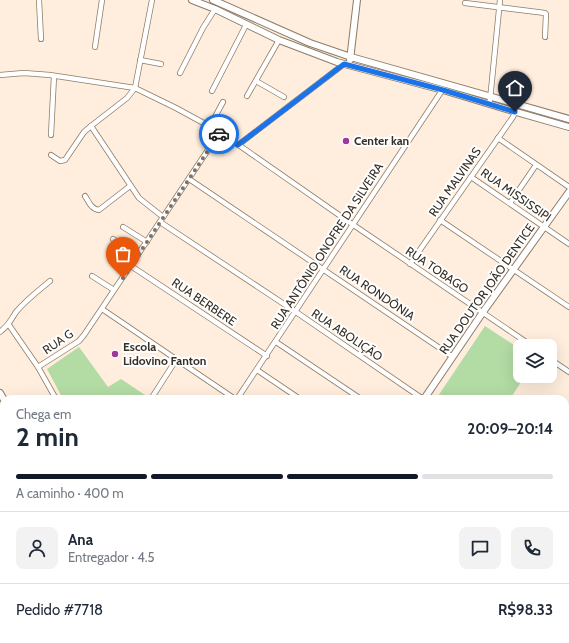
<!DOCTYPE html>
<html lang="pt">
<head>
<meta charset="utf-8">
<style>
  body { margin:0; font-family:Cabin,sans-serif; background:#f2f2f3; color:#1f2937; height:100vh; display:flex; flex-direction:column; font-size:15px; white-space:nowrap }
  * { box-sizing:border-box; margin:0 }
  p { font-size:13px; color:#747a83 }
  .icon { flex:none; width:22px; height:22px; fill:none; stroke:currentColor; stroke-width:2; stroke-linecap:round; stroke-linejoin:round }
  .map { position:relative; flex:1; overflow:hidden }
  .side { position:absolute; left:0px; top:395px; width:569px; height:248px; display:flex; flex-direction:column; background:#fff; border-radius:12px 12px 0 0; box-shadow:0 4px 16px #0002 }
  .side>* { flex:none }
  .tools { position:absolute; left:513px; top:339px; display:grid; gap:8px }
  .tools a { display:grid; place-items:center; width:44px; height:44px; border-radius:8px; background:#fff; box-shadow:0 4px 16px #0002; font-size:20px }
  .pin { position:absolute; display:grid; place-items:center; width:34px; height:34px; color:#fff; margin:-41px -17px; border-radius:50% 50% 50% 0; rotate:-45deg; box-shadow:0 0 4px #0007 }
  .pin .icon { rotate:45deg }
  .courier { position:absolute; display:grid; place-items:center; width:40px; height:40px; margin:-20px; border:3px solid #1a73e8; border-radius:50%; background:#fff; color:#222; box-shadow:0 1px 5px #0007 }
  .head em { font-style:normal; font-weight:700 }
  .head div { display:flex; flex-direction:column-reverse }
  .head { display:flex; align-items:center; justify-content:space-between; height:68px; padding:0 16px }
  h1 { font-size:26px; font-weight:700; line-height:30px }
  .bar { display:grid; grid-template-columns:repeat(4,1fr); gap:6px 4px; align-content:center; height:48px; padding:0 16px }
  .bar i { height:5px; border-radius:3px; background:#e0e1e3 }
  .bar .current { background:#111827 }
  .bar p { grid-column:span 4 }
  .line { display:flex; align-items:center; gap:10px; padding:0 16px; border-top:1px solid #e0e1e3 }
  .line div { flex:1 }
  .round { display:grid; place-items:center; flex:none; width:42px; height:42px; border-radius:8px; background:#f2f2f3 }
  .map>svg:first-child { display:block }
  .green { fill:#b3dba4 }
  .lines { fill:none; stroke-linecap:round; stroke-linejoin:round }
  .street-casing { stroke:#8e7c68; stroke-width:6 }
  .secondary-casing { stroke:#8e7c68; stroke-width:8 }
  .street { stroke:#fff; stroke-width:4.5 }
  .secondary { stroke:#fff; stroke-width:6 }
  .done { stroke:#7d7267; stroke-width:4; stroke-dasharray:0 7.2 }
  .route { stroke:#1a73e8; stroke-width:5 }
  .poi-dot { fill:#9f389c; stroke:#fff; stroke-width:1.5 }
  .labels { text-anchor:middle; stroke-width:4; stroke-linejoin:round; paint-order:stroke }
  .poi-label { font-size:12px; font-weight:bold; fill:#373027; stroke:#fff; text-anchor:start }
  .street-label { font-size:12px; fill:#373027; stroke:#fff }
</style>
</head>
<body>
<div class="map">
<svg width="569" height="643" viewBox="0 0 569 643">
  <rect width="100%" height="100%" fill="#fed"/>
  <!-- green -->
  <g class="green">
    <path d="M485,326L520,349V376H525L510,399H436Z"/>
    <path d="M79,347L108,387L121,379L148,397L146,399H63L47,369Z"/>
  </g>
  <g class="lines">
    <defs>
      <g id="street">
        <path d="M39,0L41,39"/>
        <path d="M152,0L135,88L127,98L91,126L139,198L163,217"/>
        <path d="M465,3L545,13L546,14L545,37"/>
        <path d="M95,47L102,0"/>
        <path d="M140,60L161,64"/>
        <path d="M180,73L203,28L215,9"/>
        <path d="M0,75L24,73L50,75L135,88L176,108L220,132L352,224L532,346"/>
        <path d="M256,81L284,97"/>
        <path d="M212,91L246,25"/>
        <path d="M247,96L279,40"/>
        <path d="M490,100L500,0"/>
        <path d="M210,126L223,102"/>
        <path d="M51,135L54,76"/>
        <path d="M498,138L569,187"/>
        <path d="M238,145L344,64"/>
        <path d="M51,155L60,161L65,160L84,132L91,126"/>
        <path d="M471,177L569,244"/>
        <path d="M189,179L453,357"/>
        <path d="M85,196C89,202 91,209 99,210L130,186"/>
        <path d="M510,203L536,165"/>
        <path d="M440,220L569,307"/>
        <path d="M160,222L296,312L423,399"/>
        <path d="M123,227L147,242"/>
        <path d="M113,239L138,255"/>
        <path d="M410,264L513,117L515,112"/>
        <path d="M131,266L267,356"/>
        <path d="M92,276L114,290"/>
        <path d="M102,309L235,399"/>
        <path d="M9,325L38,367L56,399"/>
        <path d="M0,332C10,324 10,321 16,312C26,300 38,291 50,281"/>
        <path d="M276,342L361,399"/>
        <path d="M550,359L569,372"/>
        <path d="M38,367L79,341L84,335L220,132"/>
        <path d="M257,370L300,399"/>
        <path d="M151,399L176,360"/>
        <path d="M237,399L443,89"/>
        <path d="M565,474L569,468"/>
        <path d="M565,498L569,500"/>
        <path d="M565,559L569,562"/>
        <path d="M0,601L4,599"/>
        <path d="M565,622L569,625"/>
        <path d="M0,630L4,629"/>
        <path d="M33,639L35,643"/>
        <path d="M58,639L59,643"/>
        <path d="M133,639L135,643"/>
        <path d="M208,639L214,643"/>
        <path d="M306,639L312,643"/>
        <path d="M402,639L407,643"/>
        <path d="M494,639L500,643"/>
        <path d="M0,640L4,639"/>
        <path d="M450,643L453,639"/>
      </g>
      <g id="secondary">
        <path d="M192,0L215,9L279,40L337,62L443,90L506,109L569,127"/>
        <path d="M213,0L310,43L351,57L569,119"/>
        <path d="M350,60L357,0"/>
        <path d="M0,393L4,400"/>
        <path d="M424,399L483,312L569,192"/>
        <path d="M79,639L81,643"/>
        <path d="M258,643L261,639"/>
      </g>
    </defs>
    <!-- street casing -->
    <use href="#street" class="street-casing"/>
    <!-- secondary casing -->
    <use href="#secondary" class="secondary-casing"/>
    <!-- street -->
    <use href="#street" class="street"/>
    <!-- secondary -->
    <use href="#secondary" class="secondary"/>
  </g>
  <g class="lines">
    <!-- done -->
    <path class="done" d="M123,278L219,134"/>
    <!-- route -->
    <path class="route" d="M219,134L220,132L238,145L344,64L443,90L515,112"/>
  </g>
  <!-- markers -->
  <g class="poi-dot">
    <circle cx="346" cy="141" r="4"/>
    <circle cx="115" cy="354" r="4"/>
  </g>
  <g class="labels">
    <!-- poi labels -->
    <g class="poi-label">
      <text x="354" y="145">Center kan</text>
      <text x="123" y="351">Escola<tspan x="123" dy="14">Lidovino Fanton</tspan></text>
    </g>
    <!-- street labels -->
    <g class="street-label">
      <text transform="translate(455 182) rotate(-55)" y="4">RUA MALVINAS</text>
      <text transform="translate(516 195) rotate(35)" y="4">RUA MISSISSIPI</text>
      <text transform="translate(327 246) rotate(-57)" y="4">RUA ANTÔNIO ONOFRE DA SILVEIRA</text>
      <text transform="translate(437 270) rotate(34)" y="4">RUA TOBAGO</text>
      <text transform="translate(487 289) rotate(-55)" y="4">RUA DOUTOR JOÃO DENTICE</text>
      <text transform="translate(377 293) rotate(34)" y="4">RUA RONDÔNIA</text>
      <text transform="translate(204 302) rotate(34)" y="4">RUA BERBERE</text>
      <text transform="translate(347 335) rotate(34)" y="4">RUA ABOLIÇÃO</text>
      <text transform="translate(58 342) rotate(-34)" y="4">RUA G</text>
    </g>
  </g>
</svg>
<div class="tools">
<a><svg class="icon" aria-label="layers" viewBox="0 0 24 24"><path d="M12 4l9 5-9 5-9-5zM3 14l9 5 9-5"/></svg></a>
</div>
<div class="pin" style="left:123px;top:278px;background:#ea580c"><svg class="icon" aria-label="bag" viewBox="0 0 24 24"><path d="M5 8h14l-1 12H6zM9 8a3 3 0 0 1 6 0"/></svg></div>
<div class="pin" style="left:515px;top:112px;background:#1f2937"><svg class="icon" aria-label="home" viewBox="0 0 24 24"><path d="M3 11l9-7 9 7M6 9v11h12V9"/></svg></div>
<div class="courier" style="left:219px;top:134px"><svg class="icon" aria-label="car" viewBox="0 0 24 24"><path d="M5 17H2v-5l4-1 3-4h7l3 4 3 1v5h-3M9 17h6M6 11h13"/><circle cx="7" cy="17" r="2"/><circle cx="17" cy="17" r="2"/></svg></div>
<section class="side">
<div class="head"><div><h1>2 min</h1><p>Chega em</p></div><em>20:09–20:14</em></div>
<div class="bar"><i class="current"></i><i class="current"></i><i class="current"></i><i></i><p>A caminho · 400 m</p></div>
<div class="line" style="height:72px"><a class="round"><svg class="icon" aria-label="person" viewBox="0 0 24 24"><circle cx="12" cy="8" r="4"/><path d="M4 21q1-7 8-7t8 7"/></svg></a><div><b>Ana</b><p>Entregador · 4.5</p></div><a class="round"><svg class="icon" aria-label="chat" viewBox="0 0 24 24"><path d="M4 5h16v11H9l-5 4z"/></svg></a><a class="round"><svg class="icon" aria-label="phone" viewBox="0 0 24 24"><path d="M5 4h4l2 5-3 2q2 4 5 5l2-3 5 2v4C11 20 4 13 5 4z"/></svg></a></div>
<div class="line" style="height:52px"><div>Pedido #7718</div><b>R$98.33</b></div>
</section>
</div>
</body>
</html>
